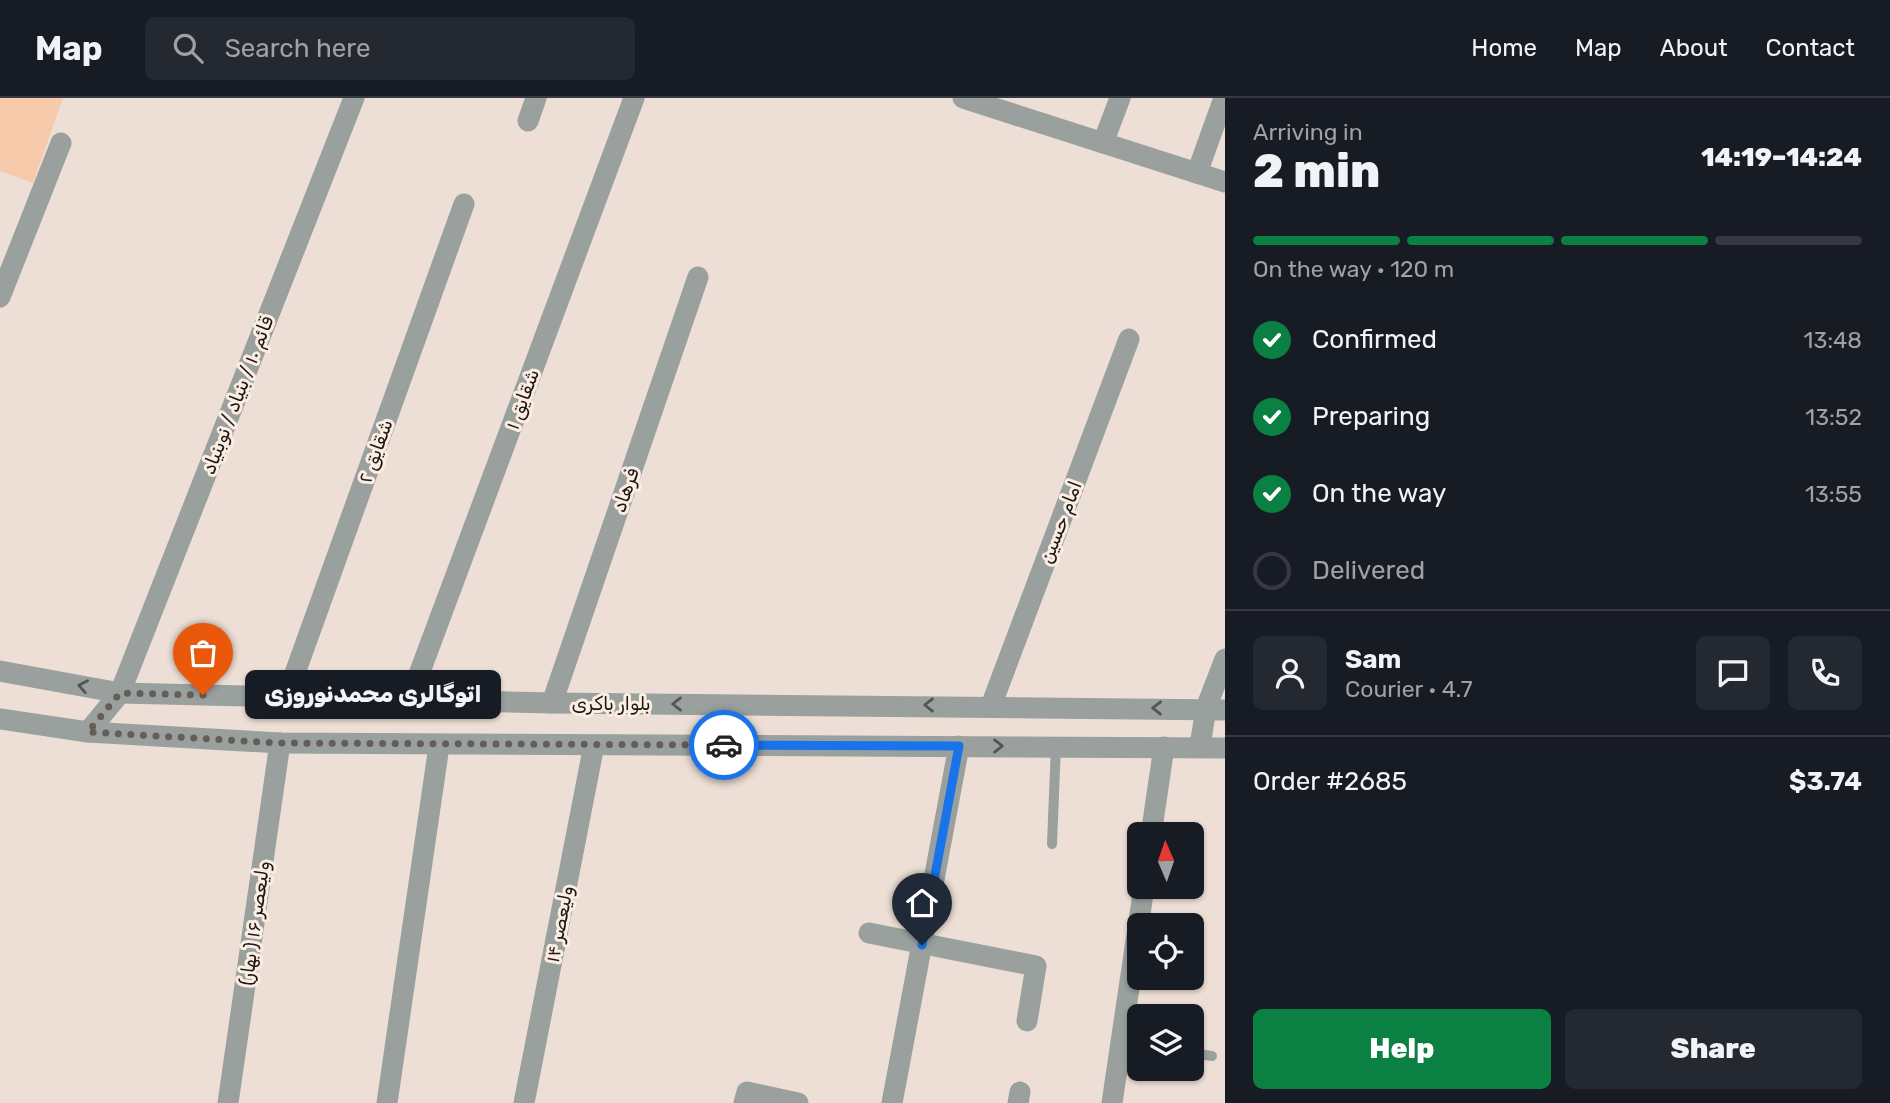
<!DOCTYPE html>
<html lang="en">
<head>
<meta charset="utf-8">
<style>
  body { margin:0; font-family:Rubik,Vazirmatn,sans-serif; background:#242831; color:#f1f3f6; height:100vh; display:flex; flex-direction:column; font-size:26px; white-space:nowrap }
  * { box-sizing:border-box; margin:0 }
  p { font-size:23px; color:#9ea1a6 }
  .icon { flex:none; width:38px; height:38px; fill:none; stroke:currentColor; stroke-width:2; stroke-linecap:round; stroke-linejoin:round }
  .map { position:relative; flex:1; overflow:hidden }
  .side { display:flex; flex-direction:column; background:#171b24; width:665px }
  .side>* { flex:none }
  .needle { width:46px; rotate:358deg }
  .buttons { position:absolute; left:1127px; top:724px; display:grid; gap:14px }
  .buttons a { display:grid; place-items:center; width:77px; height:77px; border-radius:10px; background:#171b24; box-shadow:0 2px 5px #0004; font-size:35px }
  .pin { position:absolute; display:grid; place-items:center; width:60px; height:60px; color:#fff; margin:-72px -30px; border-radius:50% 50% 50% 0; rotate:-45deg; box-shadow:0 0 7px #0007 }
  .pin .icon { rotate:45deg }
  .courier { position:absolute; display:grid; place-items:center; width:70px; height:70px; margin:-35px; border:5px solid #1a73e8; border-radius:50%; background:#fff; color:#222; box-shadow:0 2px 9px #0007 }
  .bubble { position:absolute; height:49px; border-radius:10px; background:#171b24; box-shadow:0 2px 5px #0004; font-size:23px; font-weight:800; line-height:49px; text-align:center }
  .headline em { font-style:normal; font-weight:800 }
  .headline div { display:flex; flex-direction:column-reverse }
  .headline { display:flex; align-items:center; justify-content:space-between; height:119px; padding:0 28px }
  h1 { font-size:46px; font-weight:800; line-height:52px }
  .bar { display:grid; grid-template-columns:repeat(4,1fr); gap:10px 7px; align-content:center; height:84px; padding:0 28px }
  .bar i { height:9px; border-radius:5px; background:#363941 }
  .bar .active { background:#0b8043 }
  .bar p { grid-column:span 4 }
  .line { display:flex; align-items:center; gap:18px; padding:0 28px; border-top:2px solid #363941 }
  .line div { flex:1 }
  .round { display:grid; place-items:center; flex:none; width:74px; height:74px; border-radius:10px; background:#242831 }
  ol { padding:0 28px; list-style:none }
  li { display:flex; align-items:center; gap:21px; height:77px }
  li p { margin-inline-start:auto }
  li .icon { padding:7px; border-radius:50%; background:#0b8043; color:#fff; stroke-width:4 }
  li:last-child { color:#9ea1a6 }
  li i { width:38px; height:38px; border:4px solid #363941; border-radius:50% }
  .button { display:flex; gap:14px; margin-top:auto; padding:14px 28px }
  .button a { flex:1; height:80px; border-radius:10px; background:#0b8043; color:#fff; font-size:28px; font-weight:800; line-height:80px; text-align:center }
  .button a+a { background:#242831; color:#f1f3f6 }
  header { display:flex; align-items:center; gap:42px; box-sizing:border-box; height:98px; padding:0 35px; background:#171b24; border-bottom:2px solid #363941 }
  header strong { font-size:33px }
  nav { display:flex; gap:38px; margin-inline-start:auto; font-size:24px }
  .search { width:490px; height:63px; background:#242831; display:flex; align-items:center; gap:18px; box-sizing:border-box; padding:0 24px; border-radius:10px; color:#9ea1a6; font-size:26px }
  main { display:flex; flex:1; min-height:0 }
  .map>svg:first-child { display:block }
  .green { fill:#f6caaa }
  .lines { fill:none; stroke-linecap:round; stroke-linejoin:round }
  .service { stroke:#99a09e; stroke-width:10 }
  .minor { stroke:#99a09e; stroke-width:21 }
  .tertiary { stroke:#99a09e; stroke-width:21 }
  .oneway { stroke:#545552 }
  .done { stroke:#655d58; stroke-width:7; stroke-dasharray:0 12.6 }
  .route { stroke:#1a73e8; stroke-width:9 }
  .labels { text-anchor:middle; stroke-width:6; stroke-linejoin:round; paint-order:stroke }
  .street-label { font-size:19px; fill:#1c1714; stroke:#fbede2 }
</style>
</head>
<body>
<header>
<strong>Map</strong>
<div class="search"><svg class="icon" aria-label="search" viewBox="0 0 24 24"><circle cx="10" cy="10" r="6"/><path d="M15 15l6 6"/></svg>Search here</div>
<nav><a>Home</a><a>Map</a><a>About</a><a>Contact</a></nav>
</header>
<main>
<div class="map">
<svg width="1225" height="1005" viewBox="0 0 1225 1005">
  <rect width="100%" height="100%" fill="#eddfd5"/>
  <!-- green -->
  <path class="green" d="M0,0H63L33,85L0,73Z"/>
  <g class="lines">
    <!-- service -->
    <g class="service">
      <path d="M1052,746L1056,647"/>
      <path d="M1121,943L1139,946"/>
      <path d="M1192,955L1212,958"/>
    </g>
    <!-- minor -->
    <g class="minor">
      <path d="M963,0L1225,84"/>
      <path d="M528,23L536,0"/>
      <path d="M1103,45L1120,0"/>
      <path d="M1197,75L1224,0"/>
      <path d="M0,199L61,45"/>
      <path d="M120,595L354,0"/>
      <path d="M286,600L464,106"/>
      <path d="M409,603L634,0"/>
      <path d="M552,605L698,179"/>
      <path d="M991,608L1129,241"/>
      <path d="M1151,737L1164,649"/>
      <path d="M869,835L1036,868L1027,923"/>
      <path d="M228,1005L280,645"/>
      <path d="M387,1005L439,648"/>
      <path d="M524,1005L594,647"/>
      <path d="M744,1005L747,994L798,1005"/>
      <path d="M892,1005L959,648"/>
      <path d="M1018,1005L1020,994"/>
      <path d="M1112,1005L1144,789"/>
    </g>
    <!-- tertiary -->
    <g class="tertiary">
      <path d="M0,573L120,595L552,605L1225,612"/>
      <path d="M0,621L88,634L280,645L1225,650"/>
      <path d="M88,634L120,595"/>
      <path d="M1200,648L1206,610L1225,561"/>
    </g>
  </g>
  <!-- one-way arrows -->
  <defs><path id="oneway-chevron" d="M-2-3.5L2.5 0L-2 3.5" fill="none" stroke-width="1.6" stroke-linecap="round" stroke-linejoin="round" transform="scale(1.75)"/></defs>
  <g class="oneway">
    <use href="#oneway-chevron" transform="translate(83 588) rotate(-169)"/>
    <use href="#oneway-chevron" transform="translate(677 606) rotate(-180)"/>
    <use href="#oneway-chevron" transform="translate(929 607) rotate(-180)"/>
    <use href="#oneway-chevron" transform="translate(1157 610) rotate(-179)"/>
    <use href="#oneway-chevron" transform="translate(998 648)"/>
  </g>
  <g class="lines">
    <!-- done -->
    <path class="done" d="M203,597L120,595L88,634L279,645L724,647"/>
    <!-- route -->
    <path class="route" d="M724,647L959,648L922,847"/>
  </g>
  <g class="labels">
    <!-- street labels -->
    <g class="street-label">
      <text transform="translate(237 297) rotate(-69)" y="7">قائم ۱۰ / بنیاد / نوبنیاد</text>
      <text transform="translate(522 301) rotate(-70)" y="7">شقایق ۱</text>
      <text transform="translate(375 353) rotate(-70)" y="7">شقایق ۲</text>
      <text transform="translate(625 392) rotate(-71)" y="7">فرهاد</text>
      <text transform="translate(1060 424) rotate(-69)" y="7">امام حسین</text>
      <text x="611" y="612">بلوار باکری</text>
      <text transform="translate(254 825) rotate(-82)" y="7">ولیعصر ۱۶ ( بهار)</text>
      <text transform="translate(559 826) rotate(-79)" y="7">ولیعصر ۱۴</text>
    </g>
  </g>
</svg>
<div class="buttons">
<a><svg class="needle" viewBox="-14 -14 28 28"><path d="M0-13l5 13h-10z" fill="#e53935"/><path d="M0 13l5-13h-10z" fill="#9ea1a6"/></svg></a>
<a><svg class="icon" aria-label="locate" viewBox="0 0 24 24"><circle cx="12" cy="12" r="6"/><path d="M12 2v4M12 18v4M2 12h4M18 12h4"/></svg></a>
<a><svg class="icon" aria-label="layers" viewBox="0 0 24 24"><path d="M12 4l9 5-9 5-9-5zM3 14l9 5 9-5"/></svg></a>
</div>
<div class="pin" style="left:203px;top:597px;background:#ea580c"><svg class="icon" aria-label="bag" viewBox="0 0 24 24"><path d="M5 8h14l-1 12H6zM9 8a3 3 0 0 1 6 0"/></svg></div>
<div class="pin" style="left:922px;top:847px;background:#1f2937"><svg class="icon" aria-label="home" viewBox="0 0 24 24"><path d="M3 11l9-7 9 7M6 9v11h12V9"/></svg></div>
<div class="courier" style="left:724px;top:647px"><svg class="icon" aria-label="car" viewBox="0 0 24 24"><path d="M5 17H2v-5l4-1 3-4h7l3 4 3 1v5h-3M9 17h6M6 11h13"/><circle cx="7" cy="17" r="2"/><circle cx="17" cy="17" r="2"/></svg></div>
<div class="bubble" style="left:245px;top:572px;width:256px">اتوگالری محمدنوروزی</div>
</div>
<section class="side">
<div class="headline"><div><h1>2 min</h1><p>Arriving in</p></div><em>14:19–14:24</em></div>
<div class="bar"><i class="active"></i><i class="active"></i><i class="active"></i><i></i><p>On the way · 120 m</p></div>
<ol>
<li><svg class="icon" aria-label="check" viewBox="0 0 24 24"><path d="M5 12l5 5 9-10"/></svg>Confirmed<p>13:48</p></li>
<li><svg class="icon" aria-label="check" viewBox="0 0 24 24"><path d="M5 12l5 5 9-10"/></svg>Preparing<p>13:52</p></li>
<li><svg class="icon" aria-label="check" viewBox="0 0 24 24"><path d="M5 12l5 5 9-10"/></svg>On the way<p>13:55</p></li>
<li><i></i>Delivered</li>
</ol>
<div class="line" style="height:126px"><a class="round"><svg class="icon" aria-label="person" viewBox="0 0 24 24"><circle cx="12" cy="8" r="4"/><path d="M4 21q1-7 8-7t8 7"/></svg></a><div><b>Sam</b><p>Courier · 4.7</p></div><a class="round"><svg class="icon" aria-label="chat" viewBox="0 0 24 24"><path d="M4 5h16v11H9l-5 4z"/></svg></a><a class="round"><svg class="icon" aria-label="phone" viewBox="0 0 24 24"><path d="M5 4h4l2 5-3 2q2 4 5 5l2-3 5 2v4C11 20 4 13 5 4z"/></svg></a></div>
<div class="line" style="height:91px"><div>Order #2685</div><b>$3.74</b></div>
<div class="button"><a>Help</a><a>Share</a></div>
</section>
</main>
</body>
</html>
